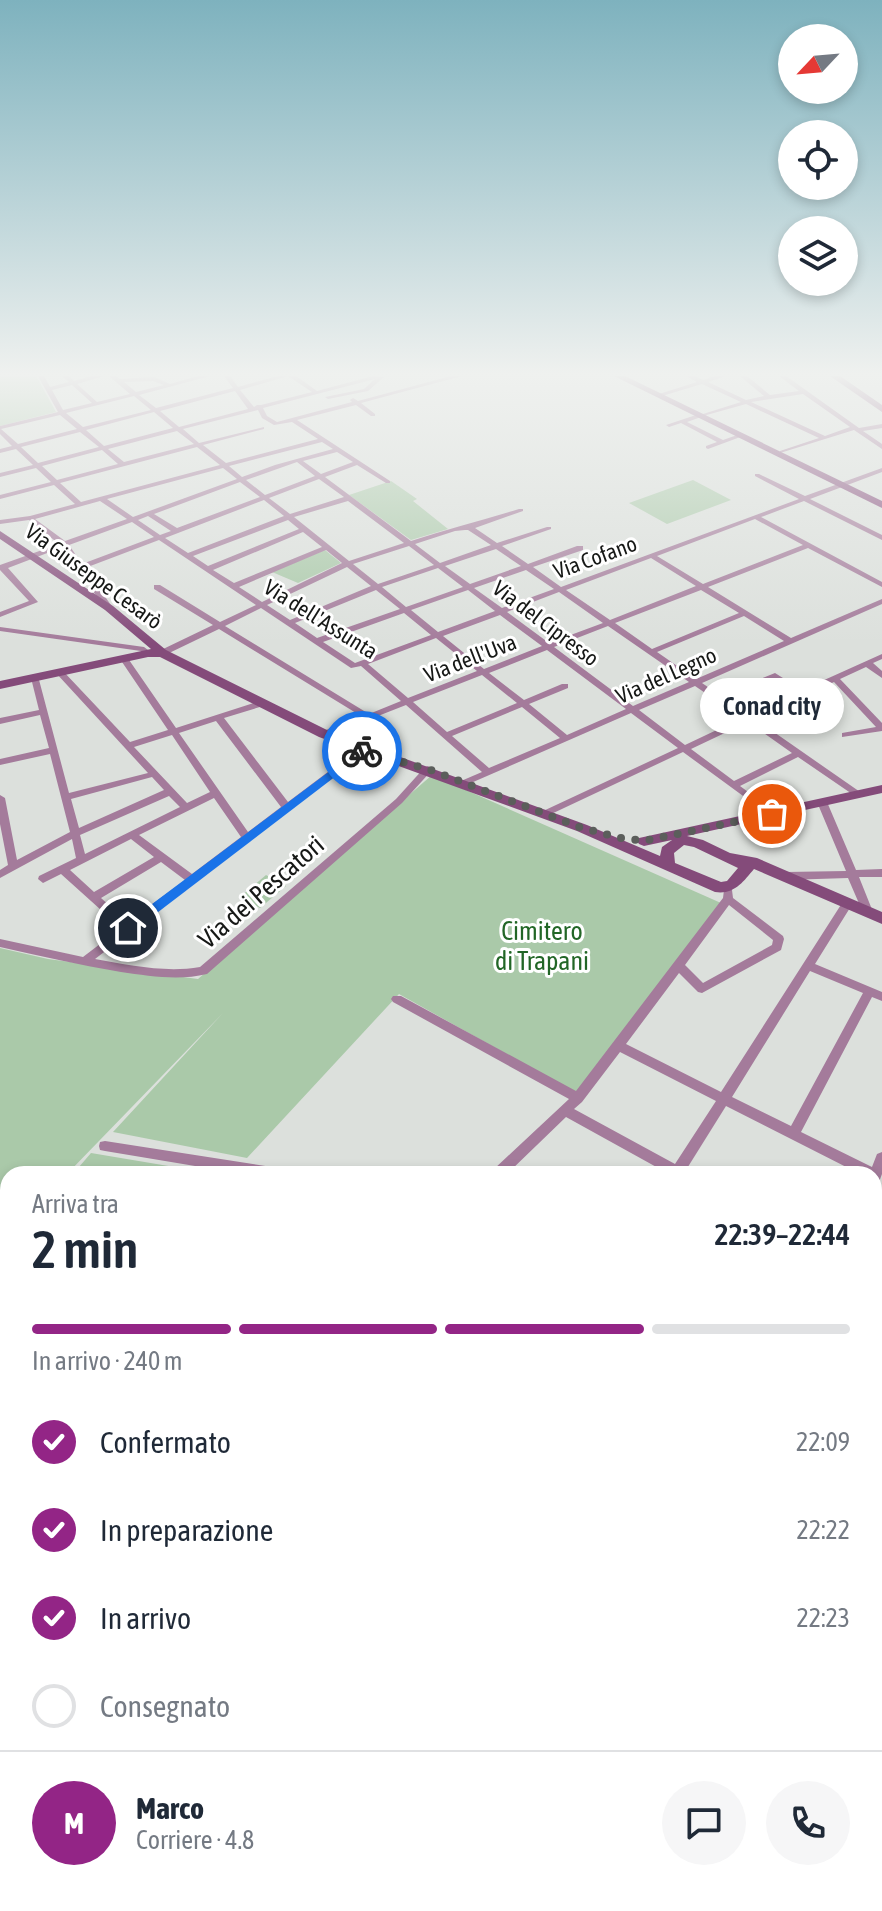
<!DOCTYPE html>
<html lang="it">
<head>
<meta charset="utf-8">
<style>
  body { margin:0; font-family:"Asap Condensed",sans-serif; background:#f6f6f7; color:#1f2937; height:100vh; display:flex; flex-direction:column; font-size:30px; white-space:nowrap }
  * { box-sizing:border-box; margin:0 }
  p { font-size:26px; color:#747a83 }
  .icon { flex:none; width:44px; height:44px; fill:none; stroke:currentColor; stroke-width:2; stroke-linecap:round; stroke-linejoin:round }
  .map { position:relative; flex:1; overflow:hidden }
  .drawer { position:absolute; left:0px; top:1166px; width:882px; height:746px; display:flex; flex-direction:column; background:#fff; border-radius:24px 24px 0 0; box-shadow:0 4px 12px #0003 }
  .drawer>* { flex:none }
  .needle { width:52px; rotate:244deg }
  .buttons { position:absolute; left:778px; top:24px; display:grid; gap:16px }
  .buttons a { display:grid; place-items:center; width:80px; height:80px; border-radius:50%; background:#fff; box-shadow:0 4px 12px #0003; font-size:40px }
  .pin { position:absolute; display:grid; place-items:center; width:68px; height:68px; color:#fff; margin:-34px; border:4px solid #fff; border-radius:50%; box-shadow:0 2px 8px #0007 }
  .courier { position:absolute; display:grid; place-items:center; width:80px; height:80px; margin:-40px; border:6px solid #1a73e8; border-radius:50%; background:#fff; color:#222; box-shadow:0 2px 10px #0007 }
  .bubble { position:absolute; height:56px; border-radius:28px; background:#fff; box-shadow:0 4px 12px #0003; font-size:26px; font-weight:600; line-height:56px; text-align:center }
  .summary em { font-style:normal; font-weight:600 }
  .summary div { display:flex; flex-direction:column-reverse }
  .summary { display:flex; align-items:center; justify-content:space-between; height:136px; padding:0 32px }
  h1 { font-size:52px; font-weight:600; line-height:60px }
  .bar { display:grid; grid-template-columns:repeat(4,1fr); gap:12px 8px; align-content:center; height:96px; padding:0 32px }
  .bar i { height:10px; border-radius:6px; background:#e0e1e3 }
  .bar .current { background:#932586 }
  .bar p { grid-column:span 4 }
  .line { display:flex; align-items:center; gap:20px; padding:0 32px; border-top:2px solid #e0e1e3 }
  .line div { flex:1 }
  .round { display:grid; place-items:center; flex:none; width:84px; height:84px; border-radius:42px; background:#f6f6f7 }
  ol { padding:0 32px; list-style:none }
  li { display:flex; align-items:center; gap:24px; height:88px }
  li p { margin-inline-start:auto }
  li .icon { padding:8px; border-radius:50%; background:#932586; color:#fff; stroke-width:4 }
  li:last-child { color:#747a83 }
  li i { width:44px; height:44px; border:4px solid #e0e1e3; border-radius:50% }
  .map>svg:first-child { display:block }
  .green { fill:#aac9a9 }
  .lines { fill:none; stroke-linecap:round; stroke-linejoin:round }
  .street { fill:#a47b9b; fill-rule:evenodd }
  .secondary { fill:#844b7a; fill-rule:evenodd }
  .route { fill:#1a73e8 }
  .done { stroke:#5b5e5b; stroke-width:8; stroke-dasharray:0 14.4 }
  .labels { text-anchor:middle; stroke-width:6; stroke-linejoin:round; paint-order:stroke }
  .far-street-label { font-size:22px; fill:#161816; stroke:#fff }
  .street-label { font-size:26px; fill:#161816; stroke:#fff }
  .park-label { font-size:26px; fill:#226626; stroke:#fff }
</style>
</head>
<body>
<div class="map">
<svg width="882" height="1911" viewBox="0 0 882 1911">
  <rect width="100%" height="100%" fill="#dce0dc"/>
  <!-- green -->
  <g class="green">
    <path d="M36,376L56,412L0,426V377Z"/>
    <path d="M693,480L731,500L667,524L629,503Z"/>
    <path d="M391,481L417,499L413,501L448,529L411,540L349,495Z"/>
    <path d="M325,550L341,563L298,583L272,572Z"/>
    <path d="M432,775L721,903L576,1093L399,994L247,1158L113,1132L223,1013L67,1174H8V1241L0,1250V948L48,959L198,979Z"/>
    <path d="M266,875L286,886L260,908L240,897Z"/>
    <path d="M91,1153L216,1174H73Z"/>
    <path d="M8,1247V1400L0,1398V1256Z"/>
  </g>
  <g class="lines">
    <!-- street -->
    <g class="street">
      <path d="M38,376H44L50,387L69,382L62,376H69L74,381L92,376H104L77,384L97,402L130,394L109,376H116L120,379L154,377L170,384L198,376H210L139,395L156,408L233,388L224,376H230L238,387L278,376H296L317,391L373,376L384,377L368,391L328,399L325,397L364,389L375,379L263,408L267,416L277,422L352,402L350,400L353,398L358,401L451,376H462L361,403L375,414V416H371L356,405L297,420L390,481V483H386L357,465L325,477L411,541C447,529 483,520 519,509H523V511L475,528L497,543L547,527H551V529L502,546L528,564L577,546H583V550L533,567L561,587L799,499L755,476V474H759L805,496L882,468V472L810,499L882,535V540L804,501L761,517L882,582V587L808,548L708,587L791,638L882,599V604L702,683L749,715L795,693L774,679L751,689L748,688V684L775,673L802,690L882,654V659L873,663L882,671V678L866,667L840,679L882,723V731L842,737V733L876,727L834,682L755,719L863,794L861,796H855L798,757L740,786L775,812L777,814L772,817L683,752L547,816H541L539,814L541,812L678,748L631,713L464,786L461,785L459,783L461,781L482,772L406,705L327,736H321V732L361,716L219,629L165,655H159V651L213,625L154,589V585H160L220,622L256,605L159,540L85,568L113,608L112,610H106L63,547L8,568L38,602L0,617V612L29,601L0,570V565L59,544L29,520L0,524V520L30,516L75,504L54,485L0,499V495L51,482L36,468L0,477V473L33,465L16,449L0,453V449L12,446L0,434V426L58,412ZM288,376L312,392L261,405H257L254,407L240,390ZM153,381L164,385L136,392L124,382ZM72,385L92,403L63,410L52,390ZM235,391L248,409L179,427L160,411ZM134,396L151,410L83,427L66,413ZM258,410L262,418L274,425L292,422L318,439L226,463L203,445L264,429V427L199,443L183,429ZM154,412L173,428L104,446L86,430ZM60,415L77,429L18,444L1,429ZM177,431L194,444L124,462L108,449ZM80,432L99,447L38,463L21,447ZM322,442L333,449L275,465L242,477L229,466ZM197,447L220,465L81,502L60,483ZM102,450L118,464L57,480L42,466ZM337,452L353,462L321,474L303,461ZM297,462L315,476L265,495L246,480ZM223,468L237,479L133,517L107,499ZM319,479L344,497L290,514L269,498ZM240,482L260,497L177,528L154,514ZM264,500L284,516L188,553L165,538ZM100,501L127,519L65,541L35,519ZM348,501L404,543L349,561L294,517ZM148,516L171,531L160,535L138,520ZM755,519L803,545L703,584L657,556ZM288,520L299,529L208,566L193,556ZM132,522L154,537L82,564L69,545ZM465,530H468L491,545L440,563L415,544L455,531ZM303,532L322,547L234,583L213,570ZM409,546L434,565L378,584L353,564ZM496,549L521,566L470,584L445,566ZM326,550L342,563L262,602L239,587ZM651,558L696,586L610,620L566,590ZM347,567L371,586L290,620L267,605ZM438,568L463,587L406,607L382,587ZM526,570L554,589L502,608L474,588ZM376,590L400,609L317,638L295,623ZM468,590L495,611L438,632L411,610ZM701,590L739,613L652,649L615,623ZM559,592L603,623L549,643L507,612ZM261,608L351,668L361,666L401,701L369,714L225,626ZM404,613L431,635L355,663L323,642ZM500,615L542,646L484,669L443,636ZM744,616L784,641L696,679L657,652ZM608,626L689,682L633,706L554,647ZM436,638L477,671L408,698L368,664ZM547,650L626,709L567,735L529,704L568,688V684H562L524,700L489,673ZM482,675L517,703L447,732L413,702ZM695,686L742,718L685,745L639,710ZM522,707L560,738L489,768L452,736ZM748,722L792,753L734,781L691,749Z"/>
      <path d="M686,376H695L703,380L715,376H726L708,382L746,400L764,396L740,376H747L770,395L799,391L779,376H786L859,428L882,424V428L863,431L882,444V449L854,430L780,453V451L819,438L746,404L703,416V414L741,402L702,384L662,396L659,394L697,382ZM803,394L850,427L825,436L751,402Z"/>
      <path d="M699,414L701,415V417L687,422L723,440L740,434L743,436L708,449L706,448V446L717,442L681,423L669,427L666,425Z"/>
      <path d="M0,627L144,647L152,653L148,655L141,651L0,631Z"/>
      <path d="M121,657H127L176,728L257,702H263V706L224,718L288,802L361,747L364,746L369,749L95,959C129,965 165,973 200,967L396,799L425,767L428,766L433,769L402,803L207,974C179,981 149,976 121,972C80,965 40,956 0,947V939L83,957L121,928L61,874L43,883L38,879L39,876L76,858L72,839L0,878V870L8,865L0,824V795L5,798L17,860L70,832L50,754L0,765V759L49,748L40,715L0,724V718L39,710L31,678L35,675L38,676L69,793L148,773L56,673L57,671H63L130,742L168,730L120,659ZM216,721L281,807L248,832L179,733ZM172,735L210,792L187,803L134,747ZM152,777L164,790L79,828L71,799ZM169,796L180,807L85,854L80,835ZM214,798L241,837L192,874L139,835ZM131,839L154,857L94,892L70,870ZM161,862L185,880L128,922L101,898Z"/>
      <path d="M822,799L827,802L856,870L882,869V877H859L873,912L872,915H864L848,878L786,880L781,876L786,872L846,871L817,802Z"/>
      <path d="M728,889L732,890L733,898L783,936L784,939L781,950L702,993L698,992L679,973L626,1044L721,1092L844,900H852L853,903L815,964L882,992V1001L872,997L801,1132L872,1167L877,1154L882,1152V1174L879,1182L874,1184V1174H860L726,1106L686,1170L688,1174H669L566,1117L507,1174H491L493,1170L569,1099L393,1002L391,999L393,996H401L576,1091L723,898L724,890ZM729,905L773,940L772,945L703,983L685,965ZM810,971L863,993L791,1126L732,1097ZM620,1052L716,1101L675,1164L574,1109L582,1102Z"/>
      <path d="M105,1141L278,1168L283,1170L285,1174H243L105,1151L100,1150L99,1146L100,1142Z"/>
      <path d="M874,1242L882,1245V1257L874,1254Z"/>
      <path d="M874,1332L882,1335V1349L874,1346Z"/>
      <path d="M0,1405L8,1408V1424L0,1421Z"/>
      <path d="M874,1514L882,1518V1536L874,1532Z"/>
      <path d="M8,1541V1561L0,1565V1545Z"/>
      <path d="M882,1727V1763L881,1767L874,1769V1733L876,1730Z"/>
      <path d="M874,1793L882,1796V1816L874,1813Z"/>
      <path d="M8,1843V1869L0,1874V1848Z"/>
      <path d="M203,1904H225L222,1911H200Z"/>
      <path d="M410,1904H430L427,1911H407Z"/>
      <path d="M612,1904H632L629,1911H609Z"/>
      <path d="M676,1904H701L704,1911H679Z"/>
      <path d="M728,1904H748L745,1911H725Z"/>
      <path d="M815,1904H835L832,1911H812Z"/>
    </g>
    <!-- secondary -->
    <g class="secondary">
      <path d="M614,376H625L882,501V508Z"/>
      <path d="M830,376H840L882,405V412Z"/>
      <path d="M0,531L113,606L166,650L329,731L587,825L660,856L662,847L672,840L644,846L639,844L637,841L639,838L882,785V793L687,836L703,840L730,853L757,858L882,912V924L754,869C743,882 734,895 715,892L577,831L319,737L160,657H148L0,689V681L151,649L105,610L0,539ZM684,845L694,847L738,868L727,881L721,882L675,863L674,853Z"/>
    </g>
  </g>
  <!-- sky -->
  <linearGradient id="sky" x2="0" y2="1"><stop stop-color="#7eb2be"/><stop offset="0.58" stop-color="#eff1ef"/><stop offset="1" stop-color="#eff1ef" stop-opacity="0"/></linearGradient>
  <rect width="882" height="644" fill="url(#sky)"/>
  <!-- route -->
  <path class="route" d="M362,747L366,753L132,932H124V925Z"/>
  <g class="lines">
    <!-- done -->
    <path class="done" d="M362,751L428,769L582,828L621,838L644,841L772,814"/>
  </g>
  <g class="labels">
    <!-- far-street labels -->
    <g class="far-street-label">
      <text transform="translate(595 557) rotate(-20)" y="8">Via Cofano</text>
      <text transform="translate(94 576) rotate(36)" y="8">Via Giuseppe Cesarò</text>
      <text transform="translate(321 619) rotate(32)" y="8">Via dell'Assunta</text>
      <text transform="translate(546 623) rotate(37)" y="8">Via del Cipresso</text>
      <text transform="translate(470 658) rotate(-21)" y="8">Via dell'Uva</text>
      <text transform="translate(666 675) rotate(-24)" y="8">Via del Legno</text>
    </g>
    <!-- street labels -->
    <g class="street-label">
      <text transform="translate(261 892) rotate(-41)" y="9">Via dei Pescatori</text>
    </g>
    <!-- park labels -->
    <g class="park-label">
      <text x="542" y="940">Cimitero<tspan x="542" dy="30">di Trapani</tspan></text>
    </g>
  </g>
</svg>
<div class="buttons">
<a><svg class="needle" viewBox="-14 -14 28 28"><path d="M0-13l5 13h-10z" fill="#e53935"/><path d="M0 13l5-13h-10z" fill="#747a83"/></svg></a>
<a><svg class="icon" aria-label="locate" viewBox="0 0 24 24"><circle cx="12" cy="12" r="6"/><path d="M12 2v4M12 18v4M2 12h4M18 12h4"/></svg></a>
<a><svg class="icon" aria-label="layers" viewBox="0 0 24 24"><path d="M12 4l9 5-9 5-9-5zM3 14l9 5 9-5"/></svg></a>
</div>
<div class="pin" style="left:772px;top:814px;background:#ea580c"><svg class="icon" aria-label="bag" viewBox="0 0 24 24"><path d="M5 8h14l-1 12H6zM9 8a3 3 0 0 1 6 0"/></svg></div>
<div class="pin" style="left:128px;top:928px;background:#1f2937"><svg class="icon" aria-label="home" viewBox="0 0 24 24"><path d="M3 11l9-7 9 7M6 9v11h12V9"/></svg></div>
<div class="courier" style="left:362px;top:751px"><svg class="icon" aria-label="bike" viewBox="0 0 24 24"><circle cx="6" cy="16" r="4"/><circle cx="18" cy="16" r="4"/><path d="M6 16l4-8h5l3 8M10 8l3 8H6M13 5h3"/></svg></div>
<div class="bubble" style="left:700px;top:678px;width:144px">Conad city</div>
<section class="drawer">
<div class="summary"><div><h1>2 min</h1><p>Arriva tra</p></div><em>22:39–22:44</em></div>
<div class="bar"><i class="current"></i><i class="current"></i><i class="current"></i><i></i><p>In arrivo · 240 m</p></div>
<ol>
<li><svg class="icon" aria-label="check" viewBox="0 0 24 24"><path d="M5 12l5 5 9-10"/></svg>Confermato<p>22:09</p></li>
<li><svg class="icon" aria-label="check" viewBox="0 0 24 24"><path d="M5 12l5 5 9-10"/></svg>In preparazione<p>22:22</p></li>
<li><svg class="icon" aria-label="check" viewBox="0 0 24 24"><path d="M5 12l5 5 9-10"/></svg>In arrivo<p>22:23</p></li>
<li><i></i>Consegnato</li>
</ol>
<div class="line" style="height:144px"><b class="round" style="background:#932586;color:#fff">M</b><div><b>Marco</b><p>Corriere · 4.8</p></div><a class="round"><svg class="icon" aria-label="chat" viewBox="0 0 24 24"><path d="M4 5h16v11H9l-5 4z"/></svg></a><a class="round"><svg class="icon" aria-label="phone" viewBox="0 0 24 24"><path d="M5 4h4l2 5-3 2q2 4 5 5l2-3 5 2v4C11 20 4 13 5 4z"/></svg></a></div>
</section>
</div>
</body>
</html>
